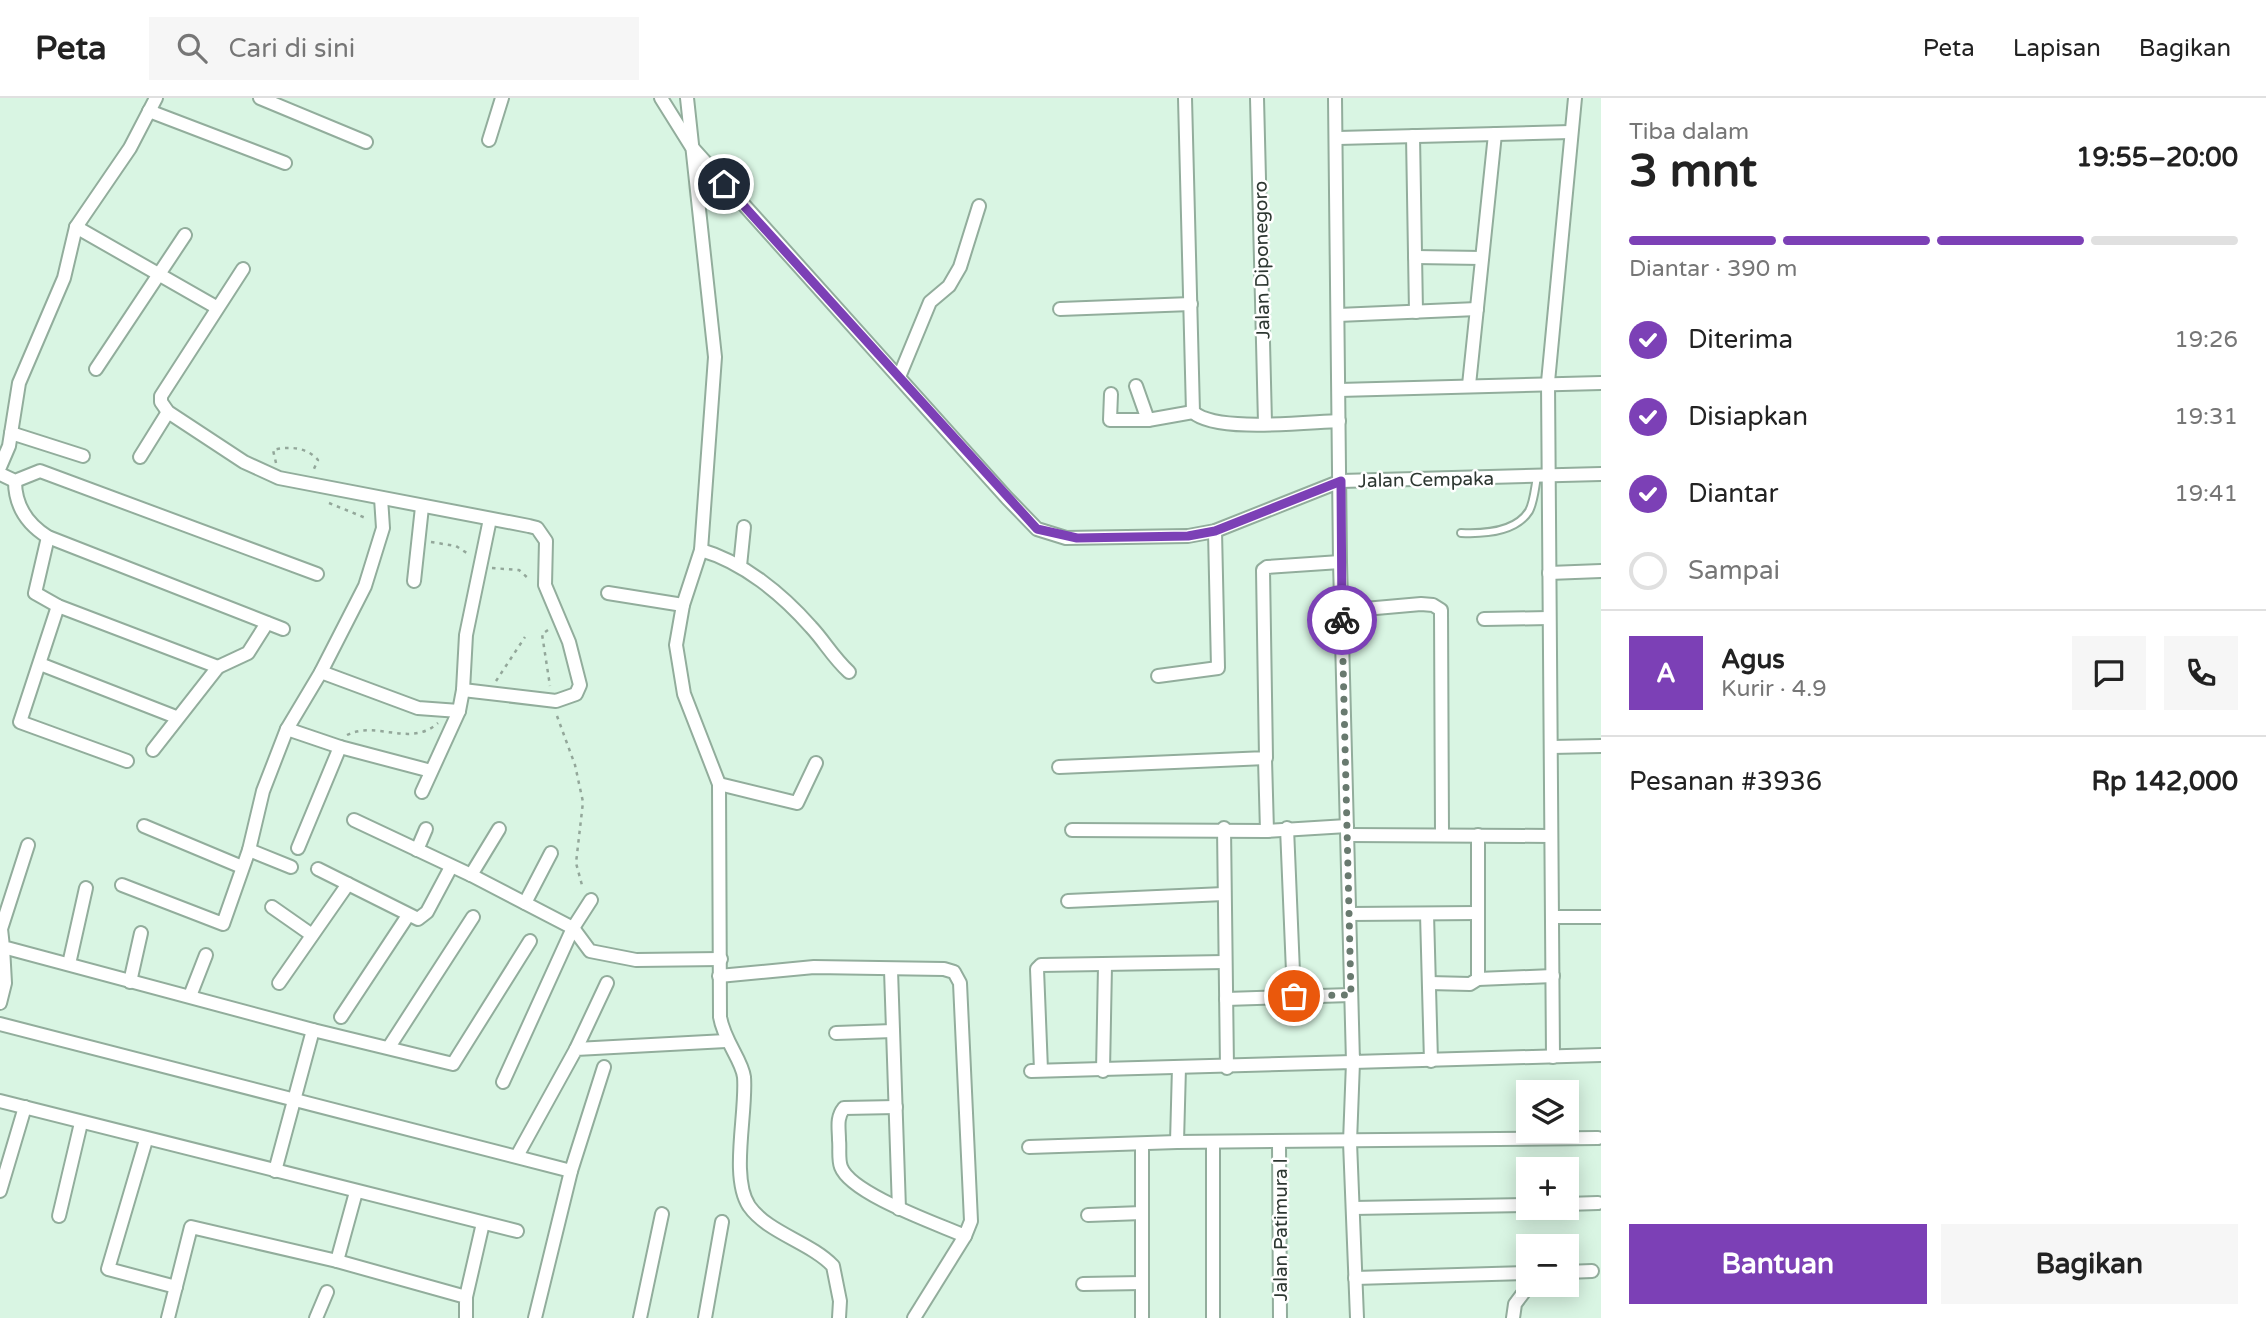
<!DOCTYPE html>
<html lang="id">
<head>
<meta charset="utf-8">
<style>
  body { margin:0; font-family:"Varela Round",sans-serif; background:#f6f6f6; color:#222; height:100vh; display:flex; flex-direction:column; font-size:26px; white-space:nowrap }
  * { box-sizing:border-box; margin:0 }
  p { font-size:23px; color:#767676 }
  .icon { flex:none; width:38px; height:38px; fill:none; stroke:currentColor; stroke-width:2; stroke-linecap:round; stroke-linejoin:round }
  .map { position:relative; flex:1; overflow:hidden }
  .sheet { display:flex; flex-direction:column; background:#fff; width:665px }
  .sheet>* { flex:none }
  .buttons { position:absolute; left:1516px; top:982px; display:grid; gap:14px }
  .buttons a { display:grid; place-items:center; width:63px; height:63px; border-radius:0px; background:#fff; box-shadow:0 4px 18px #0003; font-size:35px }
  .pin { position:absolute; display:grid; place-items:center; width:60px; height:60px; color:#fff; margin:-30px; border:4px solid #fff; border-radius:50%; box-shadow:0 2px 7px #0007 }
  .courier { position:absolute; display:grid; place-items:center; width:70px; height:70px; margin:-35px; border:5px solid #7c40b6; border-radius:50%; background:#fff; color:#222; box-shadow:0 2px 9px #0007 }
  .head em { font-style:normal; font-weight:700 }
  .head div { display:flex; flex-direction:column-reverse }
  .head { display:flex; align-items:center; justify-content:space-between; height:119px; padding:0 28px }
  h1 { font-size:46px; font-weight:700; line-height:52px }
  .bar { display:grid; grid-template-columns:repeat(4,1fr); gap:10px 7px; align-content:center; height:84px; padding:0 28px }
  .bar i { height:9px; border-radius:5px; background:#e0e0e0 }
  .bar .on { background:#7c40b6 }
  .bar p { grid-column:span 4 }
  .line { display:flex; align-items:center; gap:18px; padding:0 28px; border-top:2px solid #e0e0e0 }
  .line div { flex:1 }
  .round { display:grid; place-items:center; flex:none; width:74px; height:74px; border-radius:0px; background:#f6f6f6 }
  ol { padding:0 28px; list-style:none }
  li { display:flex; align-items:center; gap:21px; height:77px }
  li p { margin-inline-start:auto }
  li .icon { padding:7px; border-radius:50%; background:#7c40b6; color:#fff; stroke-width:4 }
  li:last-child { color:#767676 }
  li i { width:38px; height:38px; border:4px solid #e0e0e0; border-radius:50% }
  .primary-button { display:flex; gap:14px; margin-top:auto; padding:14px 28px }
  .primary-button a { flex:1; height:80px; border-radius:0px; background:#7c40b6; color:#fff; font-size:28px; font-weight:700; line-height:80px; text-align:center }
  .primary-button a+a { background:#f6f6f6; color:#222 }
  header { display:flex; align-items:center; gap:42px; box-sizing:border-box; height:98px; padding:0 35px; background:#fff; border-bottom:2px solid #e0e0e0 }
  header strong { font-size:33px }
  nav { display:flex; gap:38px; margin-inline-start:auto; font-size:24px }
  .search { width:490px; height:63px; background:#f6f6f6; display:flex; align-items:center; gap:18px; box-sizing:border-box; padding:0 24px; border-radius:0px; color:#767676; font-size:26px }
  main { display:flex; flex:1; min-height:0 }
  .map>svg:first-child { display:block }
  .lines { fill:none; stroke-linecap:round; stroke-linejoin:round }
  .service-casing { stroke:#92ad9c; stroke-width:10 }
  .minor-casing { stroke:#92ad9c; stroke-width:16 }
  .path { stroke:#93a79a; stroke-width:2.5; stroke-dasharray:3.5 5; stroke-linecap:butt }
  .service { stroke:#fff; stroke-width:6 }
  .minor { stroke:#fff; stroke-width:12 }
  .done { stroke:#697a6f; stroke-width:7; stroke-dasharray:0 12.6 }
  .route { stroke:#7c40b6; stroke-width:9 }
  .labels { text-anchor:middle; stroke-width:5; stroke-linejoin:round; paint-order:stroke }
  .street-label { font-size:19px; fill:#2d3731; stroke:#fff }
</style>
</head>
<body>
<header>
<strong>Peta</strong>
<div class="search"><svg class="icon" aria-label="search" viewBox="0 0 24 24"><circle cx="10" cy="10" r="6"/><path d="M15 15l6 6"/></svg>Cari di sini</div>
<nav><a>Peta</a><a>Lapisan</a><a>Bagikan</a></nav>
</header>
<main>
<div class="map">
<svg width="1601" height="1220" viewBox="0 0 1601 1220">
  <rect width="100%" height="100%" fill="#d9f5e3"/>
  <g class="lines">
    <defs>
      <path id="service" d="M1461,435C1483,436 1516,434 1529,413C1534,404 1535,389 1537,379"/>
      <g id="minor">
        <path d="M260,0L366,44"/>
        <path d="M661,0L691,48L1007,400L1037,431L1066,440L1188,438L1215,433L1341,383L1601,376"/>
        <path d="M687,0L715,259L701,452L683,507L676,547L684,596L719,686L720,919C724,943 742,962 744,979C747,1014 730,1079 749,1108C768,1135 810,1144 833,1168L840,1203L839,1220"/>
        <path d="M1185,0L1193,314C1216,335 1307,324 1339,323"/>
        <path d="M1257,0L1265,325"/>
        <path d="M1335,0L1340,464L1353,964L1601,957"/>
        <path d="M149,13L285,65"/>
        <path d="M1413,38L1416,214"/>
        <path d="M1338,40L1571,34"/>
        <path d="M489,42L502,0"/>
        <path d="M76,129L216,209"/>
        <path d="M1415,159L1482,160"/>
        <path d="M243,171L161,298V304L168,314L244,364L279,380L529,428L537,430L546,443L545,487L569,544L580,587L576,596L556,603L463,592"/>
        <path d="M1060,211L1191,206"/>
        <path d="M1338,217L1477,211"/>
        <path d="M96,271L185,137"/>
        <path d="M899,279L930,204L949,188L960,169L979,108"/>
        <path d="M1469,287L1495,36"/>
        <path d="M1136,288L1148,322L1193,314"/>
        <path d="M1339,292L1601,285"/>
        <path d="M1111,296L1110,322H1148"/>
        <path d="M11,335L83,358"/>
        <path d="M140,359L168,314"/>
        <path d="M0,369L9,348L19,285L64,180L76,129L130,50L156,0"/>
        <path d="M0,376L15,383L40,373L317,476"/>
        <path d="M15,383C15,408 27,426 48,439L283,531"/>
        <path d="M48,439L35,495L58,508L218,569L248,555L267,525"/>
        <path d="M701,452C743,464 782,496 811,529C825,544 832,558 849,574"/>
        <path d="M740,468L744,429"/>
        <path d="M1549,475L1601,473"/>
        <path d="M414,483L422,409"/>
        <path d="M608,495L683,507"/>
        <path d="M58,508L20,624L127,663"/>
        <path d="M1342,513L1421,506L1433,507L1441,512L1442,737"/>
        <path d="M1484,521L1549,520"/>
        <path d="M40,566L176,619"/>
        <path d="M321,574L418,610L459,613"/>
        <path d="M1158,578L1218,570L1215,433"/>
        <path d="M287,631L340,649L431,673"/>
        <path d="M1551,649L1601,648"/>
        <path d="M153,652L218,569"/>
        <path d="M1265,661L1267,733"/>
        <path d="M1059,669L1266,660L1263,472L1267,469L1340,464"/>
        <path d="M719,686L797,705L816,665"/>
        <path d="M422,694L459,613L463,592L466,537L490,421"/>
        <path d="M354,722L471,777L573,830L590,853L636,862L721,861"/>
        <path d="M144,728L242,769"/>
        <path d="M1224,730L1227,970"/>
        <path d="M1287,730L1294,898"/>
        <path d="M1072,732L1267,733L1347,728"/>
        <path d="M1348,737L1551,738"/>
        <path d="M28,747L1,831L3,849L313,932L453,966L530,843"/>
        <path d="M298,750L340,649"/>
        <path d="M249,752L291,769"/>
        <path d="M417,752L426,731"/>
        <path d="M318,771L348,786"/>
        <path d="M471,777L499,731"/>
        <path d="M122,787L223,826L249,752L263,693L287,631L321,574L365,488L383,430L381,400"/>
        <path d="M1068,803L1224,796"/>
        <path d="M525,805L551,755"/>
        <path d="M272,809L312,837"/>
        <path d="M1350,816L1478,815"/>
        <path d="M1427,816L1431,963"/>
        <path d="M1552,819H1601"/>
        <path d="M69,866L86,790"/>
        <path d="M891,872L899,1111"/>
        <path d="M719,878L814,869L944,871L954,874L960,885L971,1123L965,1138C938,1126 851,1096 841,1069C838,1061 840,1050 839,1042C839,1030 836,1020 844,1010L896,1009"/>
        <path d="M1478,881L1553,878"/>
        <path d="M130,884L141,835"/>
        <path d="M279,885L348,786L418,821L427,814L451,769"/>
        <path d="M1429,885L1470,886L1478,881V737"/>
        <path d="M190,898L206,857"/>
        <path d="M1226,901L1351,897"/>
        <path d="M0,905L5,885L3,849"/>
        <path d="M341,919L407,819"/>
        <path d="M0,926L571,1073"/>
        <path d="M836,935L893,933"/>
        <path d="M389,949L473,819"/>
        <path d="M576,951L607,885"/>
        <path d="M1553,959L1548,284L1575,0"/>
        <path d="M1041,972L1037,871L1041,867L1225,864"/>
        <path d="M1031,973L1353,964L1350,1044L1357,1220"/>
        <path d="M1103,973L1105,868"/>
        <path d="M503,984L573,830L591,802"/>
        <path d="M0,1003L517,1133"/>
        <path d="M146,1042L108,1171L176,1189"/>
        <path d="M1177,1044L1179,969"/>
        <path d="M1213,1045V1220"/>
        <path d="M1279,1045L1280,1220"/>
        <path d="M1029,1049L1177,1044L1598,1040"/>
        <path d="M517,1058L576,951L726,943"/>
        <path d="M275,1073L313,932"/>
        <path d="M0,1093L25,1009"/>
        <path d="M1566,1106L1598,1105"/>
        <path d="M1353,1110L1528,1107"/>
        <path d="M1088,1117L1142,1115"/>
        <path d="M59,1118L81,1025"/>
        <path d="M337,1163L356,1094"/>
        <path d="M1566,1174L1592,1173"/>
        <path d="M1355,1180L1528,1175"/>
        <path d="M1083,1186L1142,1185"/>
        <path d="M466,1199L483,1125"/>
        <path d="M168,1220L191,1129L337,1163L466,1199V1220"/>
        <path d="M316,1220L327,1194"/>
        <path d="M535,1220L571,1073L604,969"/>
        <path d="M640,1220L662,1116"/>
        <path d="M705,1220L722,1124"/>
        <path d="M914,1220L965,1138"/>
        <path d="M1142,1220V1046"/>
        <path d="M1513,1220L1515,1206L1530,1186"/>
      </g>
    </defs>
    <!-- service casing -->
    <use href="#service" class="service-casing"/>
    <!-- minor casing -->
    <use href="#minor" class="minor-casing"/>
    <!-- path -->
    <g class="path">
      <path d="M276,365L273,352C289,348 307,349 318,362L313,373"/>
      <path d="M329,405L368,421"/>
      <path d="M431,444L456,448L470,457"/>
      <path d="M492,470L519,472L530,482"/>
      <path d="M548,532L542,536L550,588"/>
      <path d="M496,583L525,539"/>
      <path d="M557,618L575,667L583,704L576,765L583,791"/>
      <path d="M347,637C377,622 410,650 438,625"/>
    </g>
    <!-- service -->
    <use href="#service" class="service"/>
    <!-- minor -->
    <use href="#minor" class="minor"/>
  </g>
  <g class="lines">
    <!-- done -->
    <path class="done" d="M1294,898L1351,897L1342,522"/>
    <!-- route -->
    <path class="route" d="M724,86L1037,431L1077,440L1188,438L1215,433L1341,383L1342,522"/>
  </g>
  <g class="labels">
    <!-- street labels -->
    <g class="street-label">
      <text transform="translate(1261 162) rotate(-91)" y="7">Jalan Diponegoro</text>
      <text transform="translate(1426 381) rotate(-1)" y="7">Jalan Cempaka</text>
      <text transform="translate(1280 1132) rotate(-90)" y="7">Jalan Patimura l</text>
    </g>
  </g>
</svg>
<div class="buttons">
<a><svg class="icon" aria-label="layers" viewBox="0 0 24 24"><path d="M12 4l9 5-9 5-9-5zM3 14l9 5 9-5"/></svg></a>
<a>+</a>
<a>−</a>
</div>
<div class="pin" style="left:1294px;top:898px;background:#ea580c"><svg class="icon" aria-label="bag" viewBox="0 0 24 24"><path d="M5 8h14l-1 12H6zM9 8a3 3 0 0 1 6 0"/></svg></div>
<div class="pin" style="left:724px;top:86px;background:#1f2937"><svg class="icon" aria-label="home" viewBox="0 0 24 24"><path d="M3 11l9-7 9 7M6 9v11h12V9"/></svg></div>
<div class="courier" style="left:1342px;top:522px"><svg class="icon" aria-label="bike" viewBox="0 0 24 24"><circle cx="6" cy="16" r="4"/><circle cx="18" cy="16" r="4"/><path d="M6 16l4-8h5l3 8M10 8l3 8H6M13 5h3"/></svg></div>
</div>
<section class="sheet">
<div class="head"><div><h1>3 mnt</h1><p>Tiba dalam</p></div><em>19:55–20:00</em></div>
<div class="bar"><i class="on"></i><i class="on"></i><i class="on"></i><i></i><p>Diantar · 390 m</p></div>
<ol>
<li><svg class="icon" aria-label="check" viewBox="0 0 24 24"><path d="M5 12l5 5 9-10"/></svg>Diterima<p>19:26</p></li>
<li><svg class="icon" aria-label="check" viewBox="0 0 24 24"><path d="M5 12l5 5 9-10"/></svg>Disiapkan<p>19:31</p></li>
<li><svg class="icon" aria-label="check" viewBox="0 0 24 24"><path d="M5 12l5 5 9-10"/></svg>Diantar<p>19:41</p></li>
<li><i></i>Sampai</li>
</ol>
<div class="line" style="height:126px"><b class="round" style="background:#7c40b6;color:#fff">A</b><div><b>Agus</b><p>Kurir · 4.9</p></div><a class="round"><svg class="icon" aria-label="chat" viewBox="0 0 24 24"><path d="M4 5h16v11H9l-5 4z"/></svg></a><a class="round"><svg class="icon" aria-label="phone" viewBox="0 0 24 24"><path d="M5 4h4l2 5-3 2q2 4 5 5l2-3 5 2v4C11 20 4 13 5 4z"/></svg></a></div>
<div class="line" style="height:91px"><div>Pesanan #3936</div><b>Rp 142,000</b></div>
<div class="primary-button"><a>Bantuan</a><a>Bagikan</a></div>
</section>
</main>
</body>
</html>
